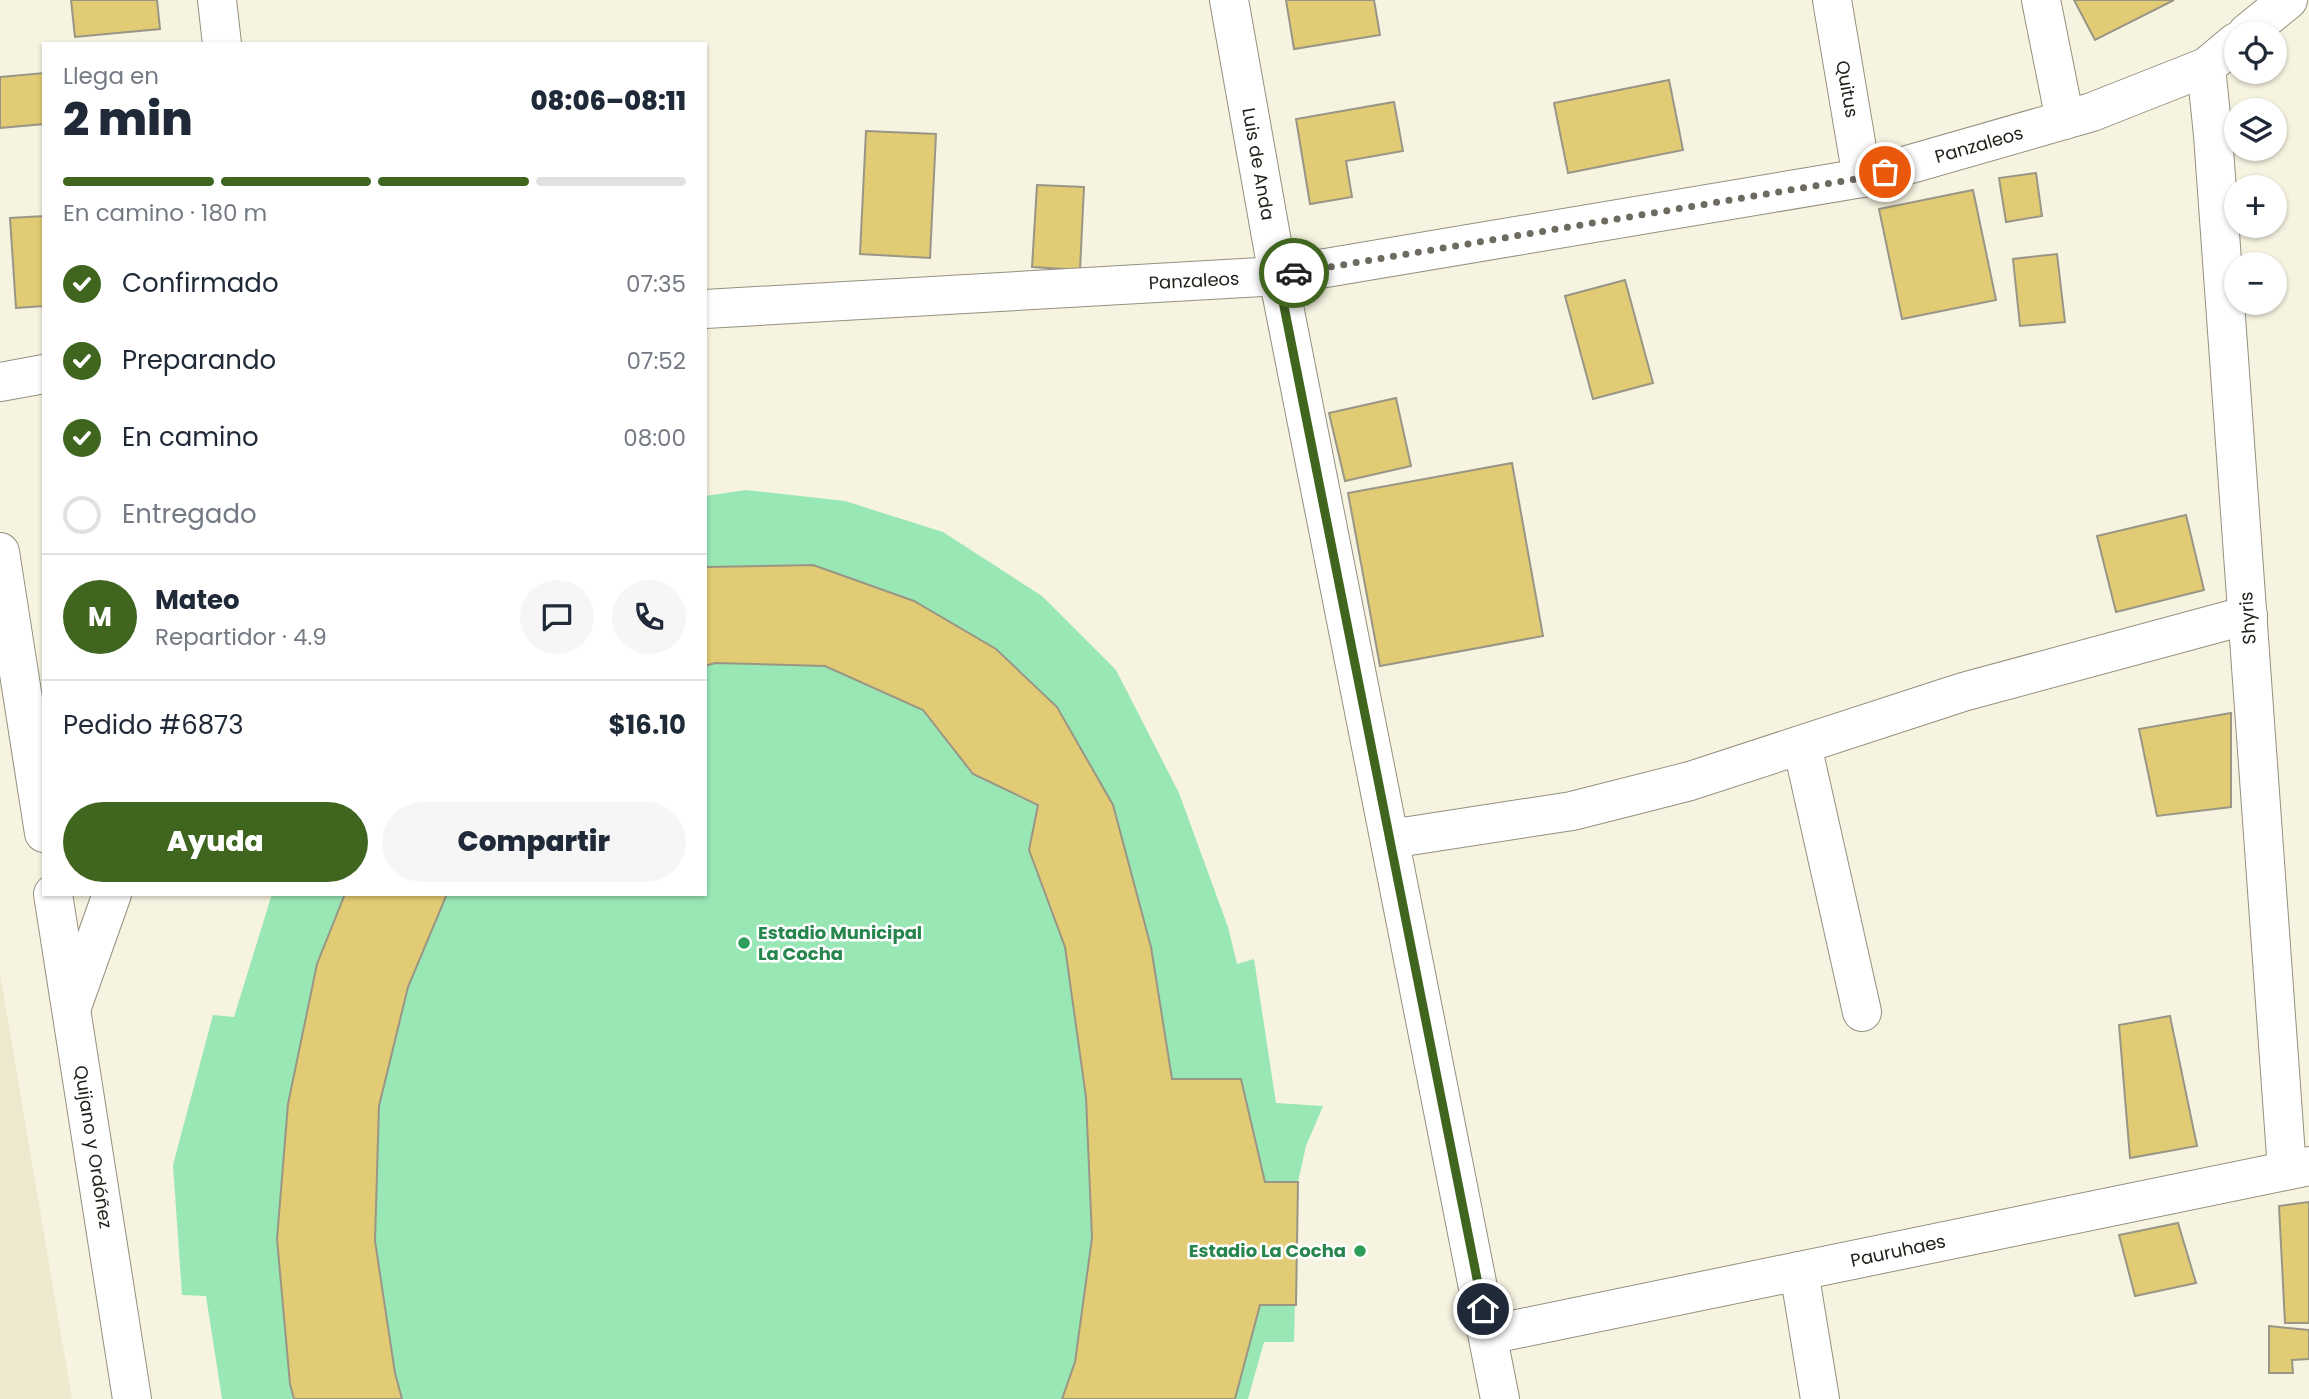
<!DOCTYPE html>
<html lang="es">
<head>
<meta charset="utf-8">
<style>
  body { margin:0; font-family:Poppins,sans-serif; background:#f6f6f7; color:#1f2937; height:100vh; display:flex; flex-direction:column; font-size:26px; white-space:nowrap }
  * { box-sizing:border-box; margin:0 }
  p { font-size:23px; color:#747a83 }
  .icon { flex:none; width:38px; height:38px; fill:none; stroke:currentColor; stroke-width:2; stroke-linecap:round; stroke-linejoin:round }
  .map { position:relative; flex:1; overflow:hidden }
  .panel { position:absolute; left:42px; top:42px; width:665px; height:854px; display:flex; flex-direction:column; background:#fff; border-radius:0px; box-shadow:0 2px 5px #0004 }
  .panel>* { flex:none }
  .controls { position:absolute; left:2224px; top:21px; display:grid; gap:14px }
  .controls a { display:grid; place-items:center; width:63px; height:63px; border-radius:50%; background:#fff; box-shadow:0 2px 5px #0004; font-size:35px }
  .pin { position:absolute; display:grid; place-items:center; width:60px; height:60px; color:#fff; margin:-30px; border:4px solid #fff; border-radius:50%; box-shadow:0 2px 7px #0007 }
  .courier { position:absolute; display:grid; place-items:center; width:70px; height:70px; margin:-35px; border:5px solid #3f651f; border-radius:50%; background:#fff; color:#222; box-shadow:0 2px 9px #0007 }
  .headline em { font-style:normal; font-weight:800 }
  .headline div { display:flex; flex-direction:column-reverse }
  .headline { display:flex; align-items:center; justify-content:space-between; height:119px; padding:0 21px }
  h1 { font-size:46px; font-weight:800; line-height:52px }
  .bar { display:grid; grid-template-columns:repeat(4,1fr); gap:10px 7px; align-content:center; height:84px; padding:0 21px }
  .bar i { height:9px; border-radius:5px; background:#e0e1e3 }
  .bar .selected { background:#3f651f }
  .bar p { grid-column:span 4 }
  .line { display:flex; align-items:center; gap:18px; padding:0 21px; border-top:2px solid #e0e1e3 }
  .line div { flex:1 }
  .round { display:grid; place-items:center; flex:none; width:74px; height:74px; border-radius:37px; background:#f6f6f7 }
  ol { padding:0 21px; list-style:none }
  li { display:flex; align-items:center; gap:21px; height:77px }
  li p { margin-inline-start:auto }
  li .icon { padding:7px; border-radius:50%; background:#3f651f; color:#fff; stroke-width:4 }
  li:last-child { color:#747a83 }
  li i { width:38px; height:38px; border:4px solid #e0e1e3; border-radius:50% }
  .button { display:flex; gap:14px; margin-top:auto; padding:14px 21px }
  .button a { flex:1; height:80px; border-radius:42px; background:#3f651f; color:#fff; font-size:28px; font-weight:800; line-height:80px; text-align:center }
  .button a+a { background:#f6f6f7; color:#1f2937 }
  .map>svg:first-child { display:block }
  .built { fill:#eee8ce }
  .green { fill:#99e7b5 }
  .building { fill:#e1cb74; stroke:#9a9686; stroke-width:2 }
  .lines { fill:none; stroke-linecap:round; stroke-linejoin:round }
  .minor-casing { stroke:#94907f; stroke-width:40 }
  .minor { stroke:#fff; stroke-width:38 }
  .done { stroke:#6d6a60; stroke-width:7; stroke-dasharray:0 12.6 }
  .route { stroke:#3f651f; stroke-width:9 }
  .leisure-dot { fill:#2e9e5b; stroke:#fff; stroke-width:2.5 }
  .labels { text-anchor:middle; stroke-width:5; stroke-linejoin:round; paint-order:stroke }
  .street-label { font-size:18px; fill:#22211a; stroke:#fff }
  .leisure-label { font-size:18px; font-weight:bold; fill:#27864d; stroke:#fff; text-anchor:start }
</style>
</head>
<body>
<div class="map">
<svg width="2309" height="1399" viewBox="0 0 2309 1399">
  <rect width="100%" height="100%" fill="#f7f3e1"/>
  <!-- built -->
  <path class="built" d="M0,974L2,986L72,1399H0Z"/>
  <!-- green -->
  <path class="green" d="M746,490L845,501L943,532L1042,596L1116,670L1179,793L1228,927L1237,964L1254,959L1276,1103L1323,1106L1306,1146L1298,1182L1294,1342H1264L1248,1399H222L206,1296L182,1295L173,1165L213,1015L234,1017L272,894H705V496Z"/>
  <!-- building -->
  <g class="building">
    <path d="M71,0H157L160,29L75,37Z"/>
    <path d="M1286,0H1374L1380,35L1294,49Z"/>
    <path d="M2074,0H2174L2095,40Z"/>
    <path d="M44,73V124L0,128V77Z"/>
    <path d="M1669,80L1683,150L1568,173L1554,103Z"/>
    <path d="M1394,102L1403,151L1346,161L1352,197L1310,204L1296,119Z"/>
    <path d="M866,131L936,134L930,258L860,254Z"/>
    <path d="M2036,173L2042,216L2006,222L1999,178Z"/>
    <path d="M1037,185L1084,187L1080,270L1032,267Z"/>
    <path d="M1973,190L1996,300L1902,319L1879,209Z"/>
    <path d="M44,216V306L16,308L10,218Z"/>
    <path d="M2057,254L2065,322L2020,326L2013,259Z"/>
    <path d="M1625,280L1653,383L1593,399L1565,296Z"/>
    <path d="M1396,398L1411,466L1345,481L1329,413Z"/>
    <path d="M1512,463L1543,636L1380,666L1348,493Z"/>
    <path d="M2186,515L2204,590L2116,612L2097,536Z"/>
    <path d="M813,565L914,601L996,649L1057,707L1113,805L1151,947L1172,1079H1241L1265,1182H1298L1296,1305H1260L1235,1399H1062L1075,1362L1092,1238L1086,1097L1065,947L1029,850L1038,805L973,774L923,710L825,666L715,663L705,666V567Z"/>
    <path d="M2231,713V807L2157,816L2139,729Z"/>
    <path d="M345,894H447L408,987L379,1106L375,1241L395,1373L402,1399H294L290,1384L277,1239L288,1104L317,964Z"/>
    <path d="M2170,1016L2197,1146L2130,1158L2119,1025Z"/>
    <path d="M2309,1202V1323H2285L2279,1206Z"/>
    <path d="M2178,1223L2196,1283L2135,1296L2119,1235Z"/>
    <path d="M2269,1326L2309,1330V1359L2292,1360L2293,1373H2269Z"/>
  </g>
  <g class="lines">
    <defs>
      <g id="minor">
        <path d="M217,0L222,44"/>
        <path d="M1229,0L1278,276L1500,1399"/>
        <path d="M1832,0L1862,178"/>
        <path d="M2041,0L2065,120"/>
        <path d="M2247,33L2288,0"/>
        <path d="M2206,67L2213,135L2287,1170"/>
        <path d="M705,309L1278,276L1862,178L2092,112L2206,67L2236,42"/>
        <path d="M0,382L44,374"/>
        <path d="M0,552L44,833"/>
        <path d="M1802,745L1862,1012"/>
        <path d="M1390,839L1572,811L1690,781L1963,692L2248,615"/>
        <path d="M53,894L132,1399"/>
        <path d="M73,1004L112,894"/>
        <path d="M1799,1271L1820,1399"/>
        <path d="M1488,1335L2309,1166"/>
      </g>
    </defs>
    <!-- minor casing -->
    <use href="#minor" class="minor-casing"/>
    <!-- minor -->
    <use href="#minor" class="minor"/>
  </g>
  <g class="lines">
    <!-- done -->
    <path class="done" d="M1294,273L1862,178L1885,172"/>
    <!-- route -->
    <path class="route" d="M1294,273L1278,276L1483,1309"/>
  </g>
  <!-- markers -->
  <g class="leisure-dot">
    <circle cx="744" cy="943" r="7"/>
    <circle cx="1360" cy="1251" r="7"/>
  </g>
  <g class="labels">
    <!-- street labels -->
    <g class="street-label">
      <text transform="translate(1847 89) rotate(80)" y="6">Quitus</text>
      <text transform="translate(1979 145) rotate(-16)" y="6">Panzaleos</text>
      <text transform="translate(1258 164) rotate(80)" y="6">Luis de Anda</text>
      <text transform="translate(1194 281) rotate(-3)" y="6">Panzaleos</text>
      <text transform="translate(2248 618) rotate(-94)" y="6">Shyris</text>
      <text transform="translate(93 1147) rotate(81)" y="6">Quijano y Ordóñez</text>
      <text transform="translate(1898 1251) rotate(-12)" y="6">Pauruhaes</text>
    </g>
    <!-- leisure labels -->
    <g class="leisure-label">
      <text x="758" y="939">Estadio Municipal<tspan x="758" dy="21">La Cocha</tspan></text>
      <text x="1346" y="1257" text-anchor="end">Estadio La Cocha</text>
    </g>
  </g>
</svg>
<div class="controls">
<a><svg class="icon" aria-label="locate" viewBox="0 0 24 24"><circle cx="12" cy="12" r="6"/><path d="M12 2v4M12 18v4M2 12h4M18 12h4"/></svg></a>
<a><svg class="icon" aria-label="layers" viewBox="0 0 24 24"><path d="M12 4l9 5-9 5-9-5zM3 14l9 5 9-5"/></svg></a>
<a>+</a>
<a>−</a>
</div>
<div class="pin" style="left:1885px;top:172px;background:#ea580c"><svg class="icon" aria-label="bag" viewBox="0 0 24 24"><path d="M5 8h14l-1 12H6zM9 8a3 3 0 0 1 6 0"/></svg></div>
<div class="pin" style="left:1483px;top:1309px;background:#1f2937"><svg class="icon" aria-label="home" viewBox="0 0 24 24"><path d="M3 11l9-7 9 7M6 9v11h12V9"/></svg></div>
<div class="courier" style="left:1294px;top:273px"><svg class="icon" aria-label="car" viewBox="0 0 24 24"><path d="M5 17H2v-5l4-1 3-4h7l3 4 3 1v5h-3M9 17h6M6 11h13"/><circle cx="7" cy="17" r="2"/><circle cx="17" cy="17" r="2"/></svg></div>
<section class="panel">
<div class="headline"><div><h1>2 min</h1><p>Llega en</p></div><em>08:06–08:11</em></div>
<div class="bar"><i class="selected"></i><i class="selected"></i><i class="selected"></i><i></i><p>En camino · 180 m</p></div>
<ol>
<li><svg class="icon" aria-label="check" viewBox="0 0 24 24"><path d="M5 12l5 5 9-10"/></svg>Confirmado<p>07:35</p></li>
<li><svg class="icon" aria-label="check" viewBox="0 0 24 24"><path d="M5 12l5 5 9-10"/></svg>Preparando<p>07:52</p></li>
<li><svg class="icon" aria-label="check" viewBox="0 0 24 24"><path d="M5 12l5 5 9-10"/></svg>En camino<p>08:00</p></li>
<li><i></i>Entregado</li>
</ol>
<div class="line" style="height:126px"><b class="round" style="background:#3f651f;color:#fff">M</b><div><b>Mateo</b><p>Repartidor · 4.9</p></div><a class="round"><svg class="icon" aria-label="chat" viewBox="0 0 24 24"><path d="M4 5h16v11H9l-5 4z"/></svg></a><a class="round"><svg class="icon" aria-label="phone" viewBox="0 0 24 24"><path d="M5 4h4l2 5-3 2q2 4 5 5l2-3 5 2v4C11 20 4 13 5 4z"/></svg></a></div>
<div class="line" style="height:91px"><div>Pedido #6873</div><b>$16.10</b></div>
<div class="button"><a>Ayuda</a><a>Compartir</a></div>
</section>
</div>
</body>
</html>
